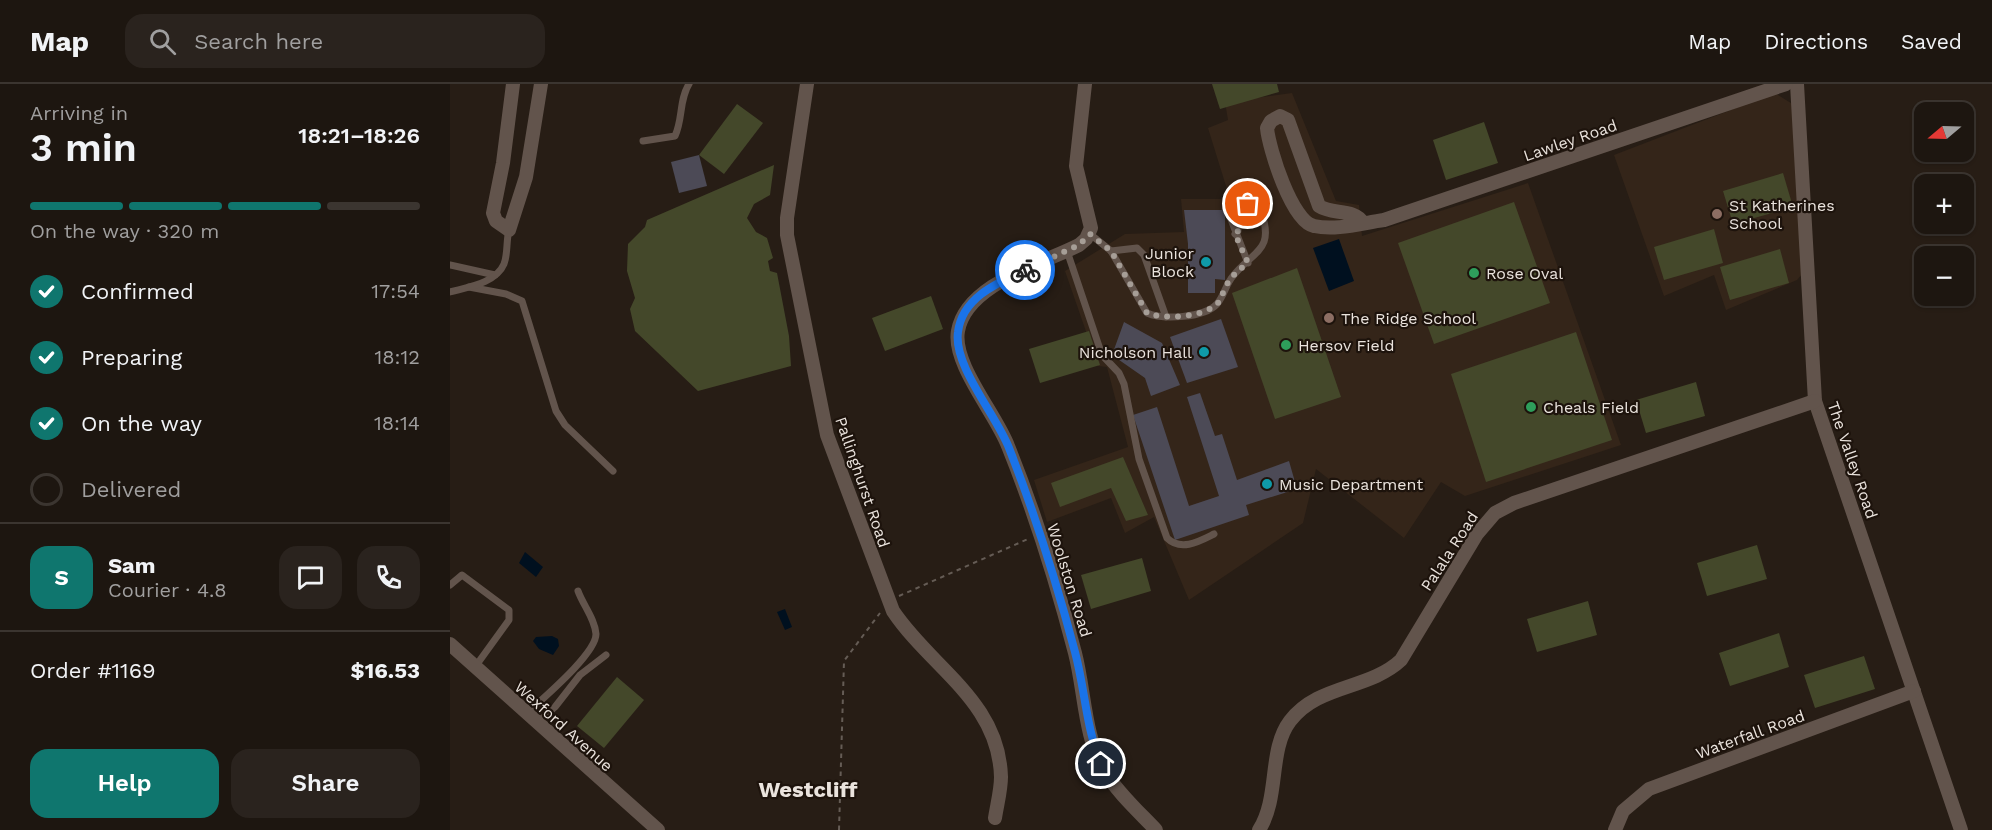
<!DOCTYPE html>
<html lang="en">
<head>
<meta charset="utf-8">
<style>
  body { margin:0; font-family:"Work Sans",sans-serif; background:#2a231e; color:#f1f3f6; height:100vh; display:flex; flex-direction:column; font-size:22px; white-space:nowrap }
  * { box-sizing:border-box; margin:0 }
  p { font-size:20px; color:#a09f9f }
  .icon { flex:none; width:33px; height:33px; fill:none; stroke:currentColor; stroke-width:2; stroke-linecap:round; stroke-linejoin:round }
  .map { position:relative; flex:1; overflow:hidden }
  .side { display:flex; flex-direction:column; background:#1d1610; width:450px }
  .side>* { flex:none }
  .needle { width:39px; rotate:251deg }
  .tools { position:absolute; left:1464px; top:18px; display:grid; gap:12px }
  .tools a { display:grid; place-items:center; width:60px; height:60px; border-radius:12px; background:#1d1610; box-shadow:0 2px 4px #0004,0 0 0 2px #3b3530; font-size:30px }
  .pin { position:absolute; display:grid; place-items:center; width:51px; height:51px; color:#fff; margin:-26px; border:3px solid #fff; border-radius:50%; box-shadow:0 2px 6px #0007 }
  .courier { position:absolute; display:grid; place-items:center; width:60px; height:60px; margin:-30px; border:4px solid #1a73e8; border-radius:50%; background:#fff; color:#222; box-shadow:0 2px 8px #0007 }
  .summary em { font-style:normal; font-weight:600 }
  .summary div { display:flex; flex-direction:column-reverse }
  .summary { display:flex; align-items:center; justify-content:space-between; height:102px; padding:0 30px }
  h1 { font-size:39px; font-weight:600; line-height:45px }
  .bar { display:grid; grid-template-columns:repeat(4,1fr); gap:9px 6px; align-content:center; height:72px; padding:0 30px }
  .bar i { height:8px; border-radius:4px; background:#3b3530 }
  .bar .current { background:#0f766e }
  .bar p { grid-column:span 4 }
  .line { display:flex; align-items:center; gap:15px; padding:0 30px; border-top:2px solid #3b3530 }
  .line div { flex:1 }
  .round { display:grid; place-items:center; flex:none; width:63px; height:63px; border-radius:18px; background:#2a231e }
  ol { padding:0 30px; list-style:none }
  li { display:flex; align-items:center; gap:18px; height:66px }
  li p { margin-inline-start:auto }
  li .icon { padding:6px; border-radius:50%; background:#0f766e; color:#fff; stroke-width:4 }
  li:last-child { color:#a09f9f }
  li i { width:33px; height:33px; border:3px solid #3b3530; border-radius:50% }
  .cta { display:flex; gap:12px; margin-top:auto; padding:12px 30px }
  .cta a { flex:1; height:69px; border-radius:18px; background:#0f766e; color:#fff; font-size:24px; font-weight:600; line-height:69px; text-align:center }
  .cta a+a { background:#2a231e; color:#f1f3f6 }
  header { display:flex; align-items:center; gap:36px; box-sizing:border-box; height:84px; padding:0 30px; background:#1d1610; border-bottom:2px solid #3b3530 }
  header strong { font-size:28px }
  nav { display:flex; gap:33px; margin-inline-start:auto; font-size:21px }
  .search { width:420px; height:54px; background:#2a231e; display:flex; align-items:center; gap:15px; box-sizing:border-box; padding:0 21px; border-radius:18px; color:#a09f9f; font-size:22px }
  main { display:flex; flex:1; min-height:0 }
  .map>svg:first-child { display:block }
  .built { fill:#342519 }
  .green { fill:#44482a }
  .water { fill:#00101f }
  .building { fill:#4c4a56 }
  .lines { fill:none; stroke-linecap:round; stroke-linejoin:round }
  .path { stroke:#655c55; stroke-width:2; stroke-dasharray:4.5 4.5; stroke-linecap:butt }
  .service { stroke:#62544c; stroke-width:7 }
  .minor { stroke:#62544c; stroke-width:14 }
  .done { stroke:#a69e97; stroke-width:6; stroke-dasharray:0 10.8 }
  .route { stroke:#1a73e8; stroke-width:8 }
  .education-dot { fill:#8d6e63; stroke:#1d130c; stroke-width:2 }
  .culture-dot { fill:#0f9aa8; stroke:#1d130c; stroke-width:2 }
  .leisure-dot { fill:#2e9e5b; stroke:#1d130c; stroke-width:2 }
  .labels { text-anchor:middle; stroke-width:4.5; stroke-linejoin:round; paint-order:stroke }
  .street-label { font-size:16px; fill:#eae3dd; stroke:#1d130c }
  .poi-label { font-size:16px; fill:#eae3dd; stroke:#1d130c; text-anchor:start }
  .district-label { font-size:22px; font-weight:bold; fill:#eae3dd; stroke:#1d130c }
</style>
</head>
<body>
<header>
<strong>Map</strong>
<div class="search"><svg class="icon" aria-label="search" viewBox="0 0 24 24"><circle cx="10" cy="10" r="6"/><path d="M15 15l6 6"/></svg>Search here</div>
<nav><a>Map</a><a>Directions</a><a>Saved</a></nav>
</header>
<main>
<section class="side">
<div class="summary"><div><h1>3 min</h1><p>Arriving in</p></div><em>18:21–18:26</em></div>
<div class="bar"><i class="current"></i><i class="current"></i><i class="current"></i><i></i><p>On the way · 320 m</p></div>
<ol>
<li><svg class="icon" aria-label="check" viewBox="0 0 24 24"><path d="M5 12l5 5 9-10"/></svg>Confirmed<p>17:54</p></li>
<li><svg class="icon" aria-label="check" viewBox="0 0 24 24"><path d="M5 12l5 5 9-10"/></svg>Preparing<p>18:12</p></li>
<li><svg class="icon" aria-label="check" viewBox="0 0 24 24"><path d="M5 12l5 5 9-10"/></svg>On the way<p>18:14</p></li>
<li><i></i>Delivered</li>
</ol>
<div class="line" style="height:108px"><b class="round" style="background:#0f766e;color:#fff">S</b><div><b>Sam</b><p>Courier · 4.8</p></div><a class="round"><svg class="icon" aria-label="chat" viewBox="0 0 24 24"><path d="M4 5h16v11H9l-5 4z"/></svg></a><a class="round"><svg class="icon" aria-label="phone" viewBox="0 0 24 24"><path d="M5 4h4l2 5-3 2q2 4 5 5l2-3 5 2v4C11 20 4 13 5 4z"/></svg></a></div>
<div class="line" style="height:78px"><div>Order #1169</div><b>$16.53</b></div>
<div class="cta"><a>Help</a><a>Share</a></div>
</section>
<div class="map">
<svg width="1542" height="746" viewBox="0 0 1542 746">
  <rect width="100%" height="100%" fill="#271d15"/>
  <!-- built -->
  <g class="built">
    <path d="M842,9L886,117L909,121L912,152L1078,99L1171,361L1015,412L991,398L954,454L866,385L853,439L739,516L704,433L675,449L661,414L597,438L584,396L678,363L657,283L648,282L615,187L675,150L734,148L731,115H780L758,44L778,36L775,18Z"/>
    <path d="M1325,9L1344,21L1353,189L1347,196L1276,226L1264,191L1214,212L1164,71Z"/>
  </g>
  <!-- green -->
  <g class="green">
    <path d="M762,0H827L829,8L770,25Z"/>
    <path d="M287,20L313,39L274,90L249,71Z"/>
    <path d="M1034,38L1048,79L996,96L983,56Z"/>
    <path d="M324,81L320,111L304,120L297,134L306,148L317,154L323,174L318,177L320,187L327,189L339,252L341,282L248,307L185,247L180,225L185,214L177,187L178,160L195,143L197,136Z"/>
    <path d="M1333,89L1343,123L1283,140L1273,107Z"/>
    <path d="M1064,118L1100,219L984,260L948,159Z"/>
    <path d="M1264,145L1273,179L1214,196L1204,163Z"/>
    <path d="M1330,165L1339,199L1280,216L1270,183Z"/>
    <path d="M847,184L891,313L825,335L782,209Z"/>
    <path d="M481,212L493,245L435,267L422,234Z"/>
    <path d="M639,247L650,281L590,299L579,265Z"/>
    <path d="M1126,248L1162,356L1036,398L1001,290Z"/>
    <path d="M1246,298L1255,332L1196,349L1186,316Z"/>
    <path d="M673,373L698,431L676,437L661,404L610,423L601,399Z"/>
    <path d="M1307,461L1317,495L1257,512L1247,479Z"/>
    <path d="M692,474L701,507L641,525L631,491Z"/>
    <path d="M1138,517L1147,551L1087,568L1077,535Z"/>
    <path d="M1329,549L1339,583L1280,602L1269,569Z"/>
    <path d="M1414,572L1425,605L1365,624L1354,591Z"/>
    <path d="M167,593L194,616L154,664L127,642Z"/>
  </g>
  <!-- water -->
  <g class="water">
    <path d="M889,155L904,197L879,207L863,164Z"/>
    <path d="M75,468L93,483L86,493L69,479Z"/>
    <path d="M335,525L342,543L335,546L327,528Z"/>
    <path d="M102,552L108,555L109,562L103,571L89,565L83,557L86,553Z"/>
  </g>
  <!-- building -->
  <g class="building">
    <path d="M249,71L257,102L229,109L221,78Z"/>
    <path d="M734,126H775V196L765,195V209H738V160Z"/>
    <path d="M771,235L788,283L737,299L720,253Z"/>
    <path d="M674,238L712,259L730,301L701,312L695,294L662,271Z"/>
    <path d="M750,309L765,352L772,350L787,396L839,377L847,405L796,421L799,431L725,456L683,331L707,323L739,422L769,412L737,313Z"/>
  </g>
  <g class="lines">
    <!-- path -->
    <g class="path">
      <path d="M449,512L578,455"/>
      <path d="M389,746L394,577L430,529"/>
    </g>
    <!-- service -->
    <g class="service">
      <path d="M193,57L225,52C233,35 229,16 239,0"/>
      <path d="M780,133L798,179"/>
      <path d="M640,150L661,167L697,229C713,236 754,234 767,220C774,212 776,200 783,192C804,166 825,167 811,127"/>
      <path d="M785,150L788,147L789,129L798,120"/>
      <path d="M617,167L652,271L669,289L674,300L689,375L717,454C731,468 750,457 764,450"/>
      <path d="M661,167L687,164L694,171L716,233"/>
      <path d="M0,181L45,191"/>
      <path d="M19,203L56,210L72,217L106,327L115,341L163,387"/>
      <path d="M0,208C18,203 46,199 54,180C58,170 56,157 59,146"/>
      <path d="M0,501L12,491L59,526V536L25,583"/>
      <path d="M76,630C92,615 146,570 146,550C145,535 133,521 128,507"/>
      <path d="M87,639L105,623L130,591L156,571"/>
    </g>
    <!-- minor -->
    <g class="minor">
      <path d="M63,0L53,79L43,129L46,137L59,146L76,93L91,0"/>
      <path d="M357,0L337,134V151L377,351L443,527C481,584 549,617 551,693C551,706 547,721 545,734"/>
      <path d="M635,0L626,82L641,144L636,155L629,161C592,180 516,200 508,247C502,280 546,330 558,362C585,429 607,500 625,569C635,608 634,653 655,688C668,709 689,728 706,746"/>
      <path d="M1347,0L1365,317L1511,746"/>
      <path d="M913,139C904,124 882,131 869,122L838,36L830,32L821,37L817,44C819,65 842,138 864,142C886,147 912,139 934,136L1336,0"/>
      <path d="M0,560L208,746"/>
      <path d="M809,746C830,713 818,666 840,637C868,600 919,606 951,576L1027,450L1045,429L1064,419L1365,317"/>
      <path d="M1165,746L1173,727L1199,705L1464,607"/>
    </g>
  </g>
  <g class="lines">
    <!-- done -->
    <path class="done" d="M575,186L629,161L640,150L661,167L697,229C712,236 756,233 768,219C772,214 773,207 776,202C782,191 789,186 798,179L785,150L788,147L789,129L798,120"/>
    <!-- route -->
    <path class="route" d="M575,186C547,199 512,214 508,248C503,282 547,332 559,364C585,430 607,500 625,568C635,605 636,644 651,680"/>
  </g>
  <!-- markers -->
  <g class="education-dot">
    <circle cx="1267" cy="130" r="6"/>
    <circle cx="879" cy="234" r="6"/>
  </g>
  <g class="culture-dot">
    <circle cx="756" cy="178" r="6"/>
    <circle cx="754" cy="268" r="6"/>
    <circle cx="817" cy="400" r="6"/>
  </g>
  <g class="leisure-dot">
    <circle cx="1024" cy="189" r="6"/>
    <circle cx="836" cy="261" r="6"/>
    <circle cx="1081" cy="323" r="6"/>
  </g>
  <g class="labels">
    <!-- street labels -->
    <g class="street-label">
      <text transform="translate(1120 56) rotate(-19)" y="6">Lawley Road</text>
      <text transform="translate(1403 376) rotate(71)" y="6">The Valley Road</text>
      <text transform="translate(413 398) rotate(71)" y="6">Pallinghurst Road</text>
      <text transform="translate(999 467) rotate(-57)" y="6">Palala Road</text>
      <text transform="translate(620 496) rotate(73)" y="6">Woolston Road</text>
      <text transform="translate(114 642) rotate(42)" y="6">Wexford Avenue</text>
      <text transform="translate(1300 650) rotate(-20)" y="6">Waterfall Road</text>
    </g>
    <!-- poi labels -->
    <g class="poi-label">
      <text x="1279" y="127">St Katherines<tspan x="1279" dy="18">School</tspan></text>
      <text x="744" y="175" text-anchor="end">Junior<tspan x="744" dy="18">Block</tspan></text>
      <text x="1036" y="195">Rose Oval</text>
      <text x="891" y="240">The Ridge School</text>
      <text x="848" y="267">Hersov Field</text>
      <text x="742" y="274" text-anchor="end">Nicholson Hall</text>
      <text x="1093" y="329">Cheals Field</text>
      <text x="829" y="406">Music Department</text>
    </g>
    <!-- district labels -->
    <g class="district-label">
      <text x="358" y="713">Westcliff</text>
    </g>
  </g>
</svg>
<div class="tools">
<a><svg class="needle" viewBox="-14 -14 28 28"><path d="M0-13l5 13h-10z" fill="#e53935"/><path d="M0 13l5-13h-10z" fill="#a09f9f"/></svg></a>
<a>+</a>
<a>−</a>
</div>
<div class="pin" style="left:798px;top:120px;background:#ea580c"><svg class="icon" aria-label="bag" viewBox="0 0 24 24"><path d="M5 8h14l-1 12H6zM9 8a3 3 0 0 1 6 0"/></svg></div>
<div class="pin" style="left:651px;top:680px;background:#1f2937"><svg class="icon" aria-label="home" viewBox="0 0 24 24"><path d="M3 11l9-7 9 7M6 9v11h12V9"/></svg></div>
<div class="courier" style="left:575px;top:186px"><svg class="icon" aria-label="bike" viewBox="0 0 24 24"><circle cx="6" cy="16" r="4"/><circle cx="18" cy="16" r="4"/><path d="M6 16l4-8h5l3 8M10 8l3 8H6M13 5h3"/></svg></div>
</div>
</main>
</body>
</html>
